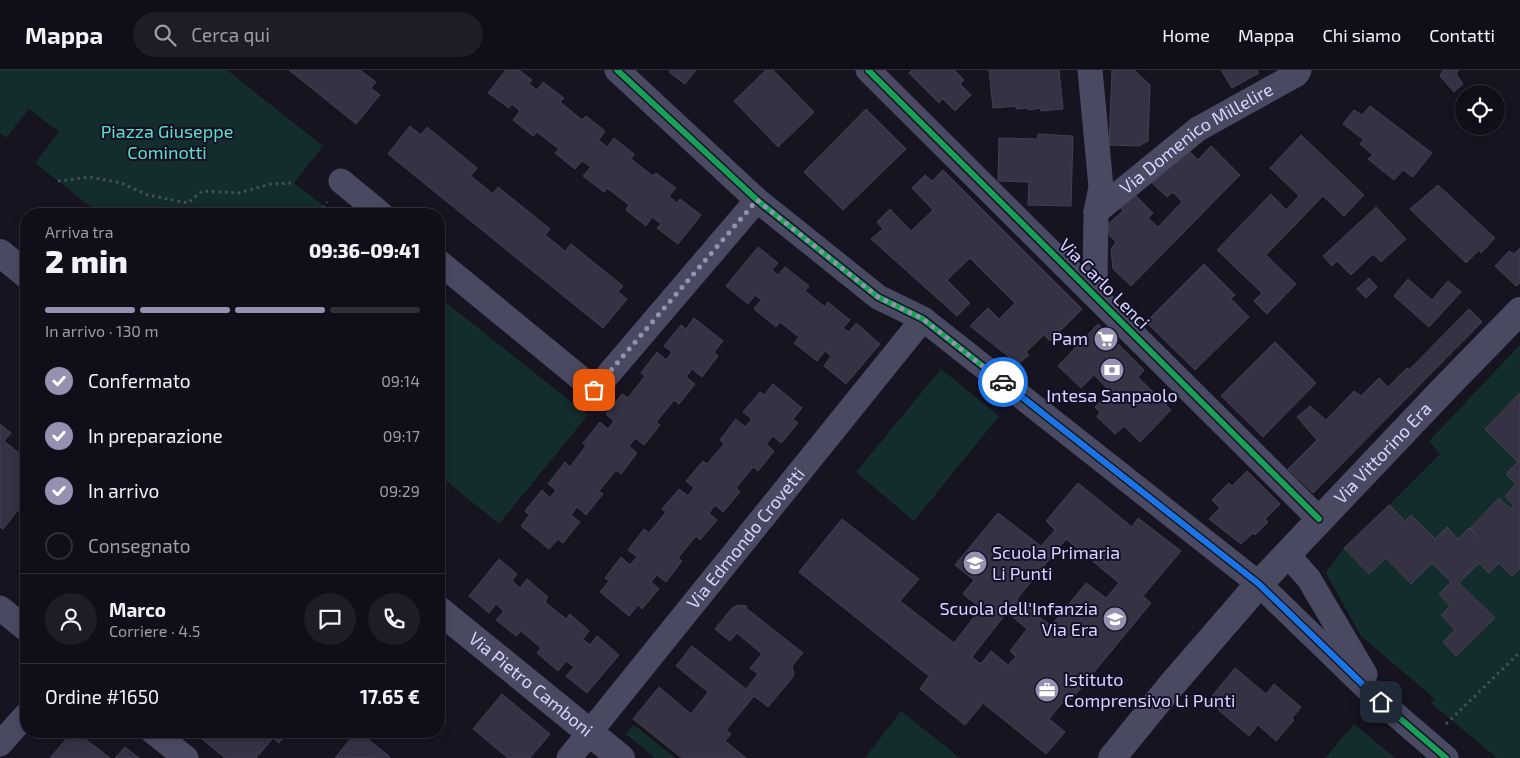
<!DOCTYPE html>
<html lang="it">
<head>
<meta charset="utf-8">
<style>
  body { margin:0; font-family:"Exo 2",sans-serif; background:#1e1d26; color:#f1f3f6; height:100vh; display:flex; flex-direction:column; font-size:19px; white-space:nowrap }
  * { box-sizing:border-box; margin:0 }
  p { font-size:16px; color:#9c9ca2 }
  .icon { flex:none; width:28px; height:28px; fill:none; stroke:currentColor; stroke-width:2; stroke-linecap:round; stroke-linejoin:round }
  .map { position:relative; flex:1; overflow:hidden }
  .drawer { position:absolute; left:20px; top:138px; width:425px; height:530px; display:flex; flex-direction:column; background:#100f19; border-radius:20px; box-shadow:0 2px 8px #0003,0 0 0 1px #302f38 }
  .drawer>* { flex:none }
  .buttons { position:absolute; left:1455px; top:15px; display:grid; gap:10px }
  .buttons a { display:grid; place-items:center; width:50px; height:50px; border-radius:50%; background:#100f19; box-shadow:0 2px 8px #0003,0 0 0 1px #302f38; font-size:25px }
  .pin { position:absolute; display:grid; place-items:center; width:42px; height:42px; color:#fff; margin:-21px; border-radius:10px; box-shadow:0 2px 8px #0006 }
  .courier { position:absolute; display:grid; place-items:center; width:50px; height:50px; margin:-25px; border:4px solid #1a73e8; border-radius:50%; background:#fff; color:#222; box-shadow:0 1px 6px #0007 }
  .overview em { font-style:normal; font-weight:800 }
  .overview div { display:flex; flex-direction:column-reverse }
  .overview { display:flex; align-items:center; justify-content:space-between; height:85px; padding:0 25px }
  h1 { font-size:32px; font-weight:800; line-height:38px }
  .bar { display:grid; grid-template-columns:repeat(4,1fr); gap:8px 5px; align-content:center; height:60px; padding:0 25px }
  .bar i { height:6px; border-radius:4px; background:#302f38 }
  .bar .on { background:#9591b1 }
  .bar p { grid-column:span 4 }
  .line { display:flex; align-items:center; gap:12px; padding:0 25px; border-top:1px solid #302f38 }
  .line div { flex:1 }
  .round { display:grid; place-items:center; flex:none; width:52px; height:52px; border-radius:26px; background:#1e1d26 }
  ol { padding:0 25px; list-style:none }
  li { display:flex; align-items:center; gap:15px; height:55px }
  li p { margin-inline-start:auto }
  li .icon { padding:5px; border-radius:50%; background:#9591b1; color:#fff; stroke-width:4 }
  li:last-child { color:#9c9ca2 }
  li i { width:28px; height:28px; border:2px solid #302f38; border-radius:50% }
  header { display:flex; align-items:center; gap:30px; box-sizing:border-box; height:70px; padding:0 25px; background:#100f19; border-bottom:1px solid #302f38 }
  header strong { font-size:24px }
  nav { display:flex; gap:28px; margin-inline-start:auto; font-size:18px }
  .search { width:350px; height:45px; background:#1e1d26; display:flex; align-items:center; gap:12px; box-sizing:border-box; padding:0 18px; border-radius:28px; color:#9c9ca2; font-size:19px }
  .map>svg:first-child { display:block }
  .green { fill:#132c2d }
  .building { fill:#343243; stroke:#433f54; fill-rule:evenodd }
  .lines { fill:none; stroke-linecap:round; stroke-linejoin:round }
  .path { stroke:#44505f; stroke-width:3; stroke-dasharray:2.5 4; stroke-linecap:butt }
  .minor { stroke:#4a4962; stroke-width:25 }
  .tertiary { stroke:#4a4962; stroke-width:28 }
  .cycleway-casing { stroke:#130f26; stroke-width:9 }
  .cycleway { stroke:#1a9f57; stroke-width:6 }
  .done { stroke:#9591b1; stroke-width:5; stroke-dasharray:0 9 }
  .route { stroke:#1a73e8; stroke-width:6 }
  .labels { text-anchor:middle; stroke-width:4; stroke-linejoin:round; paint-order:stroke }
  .park-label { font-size:18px; fill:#5fe0c0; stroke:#130f26 }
  .street-label { font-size:18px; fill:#d9d4ff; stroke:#130f26 }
  .poi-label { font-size:18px; fill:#d9d4ff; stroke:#130f26; text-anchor:end }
</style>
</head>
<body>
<header>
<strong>Mappa</strong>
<div class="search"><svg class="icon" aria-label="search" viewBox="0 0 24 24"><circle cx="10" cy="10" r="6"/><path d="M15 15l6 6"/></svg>Cerca qui</div>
<nav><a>Home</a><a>Mappa</a><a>Chi siamo</a><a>Contatti</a></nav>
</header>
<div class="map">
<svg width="1520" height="688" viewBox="0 0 1520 688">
  <rect width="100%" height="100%" fill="#161421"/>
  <!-- green -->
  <g class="green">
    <path d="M0,0H227L323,76L294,113L334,144H100L35,93L59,62L29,39L6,68L0,63Z"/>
    <path d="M439,227L588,345L499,454L439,405Z"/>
    <path d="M1520,275V323L1485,359L1518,392L1506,404L1516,414L1505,426L1514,436L1511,439L1499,428L1458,469L1447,457L1435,469L1412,445L1405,451L1389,435L1440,384L1429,371Z"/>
    <path d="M941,299L999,346L914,451L856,402Z"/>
    <path d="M1344,478L1369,504L1386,488L1410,514L1432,493L1451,512L1439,524L1450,536L1441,545L1455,560L1443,572L1456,586L1495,548L1459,513L1479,493L1489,503L1499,493L1520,498V688H1497L1431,633L1435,629L1361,566L1326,503Z"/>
    <path d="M901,641L960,688H865Z"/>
    <path d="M1354,654L1395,688H1325Z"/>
    <path d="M634,655L675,688H655L626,664Z"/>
  </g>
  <!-- building -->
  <g class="building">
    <path d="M289,0H360L376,12L371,18L380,25L356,54Z"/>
    <path d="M506,0H519L532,10L529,14L537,20L543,12L564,28L560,32L582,50L586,46L605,61L599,70L607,77L614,68L634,84L631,89L653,106L656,103L676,118L669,126L677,133L680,129L701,145L678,174L657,158L661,154L652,147L646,156L626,140L629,135L607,118L604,122L583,106L591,97L582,91L575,99L555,83L559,79L537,62L533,66L513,50L520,41L512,34L509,38L488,23Z"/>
    <path d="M670,0H696L685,14L669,2Z"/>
    <path d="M766,0H773L814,42L778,77L734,31Z"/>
    <path d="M912,0H954L964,10L960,14L971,25L955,41L943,29L939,33L909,3Z"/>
    <path d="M989,0H1059L1063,39L1041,41V38L1028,40V38L1016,39V36L993,38Z"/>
    <path d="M1112,0H1134L1150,15L1148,71L1139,76L1109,75Z"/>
    <path d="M1221,0H1257L1259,3L1232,18Z"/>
    <path d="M1443,0H1459L1456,4L1463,14L1454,22L1440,6Z"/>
    <path d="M1370,36L1432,83L1413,107L1403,100L1394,110L1368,89L1373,85L1360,74L1364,70L1343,54L1354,40L1362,45Z"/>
    <path d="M866,39L906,79L843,140L804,102Z"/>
    <path d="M410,56L421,65L427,57L477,98L471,106L493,124L498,117L550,159L545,165L565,181L571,174L623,216L618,222L627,229L603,258L388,84Z"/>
    <path d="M1038,64L1073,66L1071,136L1028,135L1029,112L998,111L999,68L1037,69Z"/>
    <path d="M1301,65L1364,125L1344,146L1323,126L1266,185L1296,214L1267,244L1254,231L1262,223L1217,180L1271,124L1286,140L1299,126L1270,98Z"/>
    <path d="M1211,76L1240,105L1131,216L1113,199L1111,179L1116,172L1110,166L1107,155L1123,141L1120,136L1133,123L1153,143L1148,148L1158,157L1182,132L1173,122L1167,127L1151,112L1188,80L1198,90Z"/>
    <path d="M943,100L1082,239L1050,271L1044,265L1026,282L1029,285L1018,294L970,256L988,238L999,249L1015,233L970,188L947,210L970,233L957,246L871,169L883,159L877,152L890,139L911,161L933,140L912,118L925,105L932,111Z"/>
    <path d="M1438,115L1495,168L1481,183L1479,180L1466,193L1410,139Z"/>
    <path d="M1376,137L1406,169L1381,192L1373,184L1351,205L1337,191L1332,196L1323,186Z"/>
    <path d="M758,177L778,193L772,200L778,205L785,197L809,216L805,221L825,237L828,232L850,250L843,258L849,262L856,253L880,274L846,314L824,296L831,286L825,281L817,291L794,273L799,267L780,252L776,257L754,239L761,230L755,225L748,234L726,216Z"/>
    <path d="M1520,178V213L1516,216L1495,196L1509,181L1514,184Z"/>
    <path d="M1204,194L1235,225L1231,229L1249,247L1195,300L1146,252Z"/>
    <path d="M1369,208L1377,217L1366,228L1357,219Z"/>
    <path d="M1408,209L1432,230L1448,211L1461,222L1429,257L1394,226Z"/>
    <path d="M1469,239L1482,252L1313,423L1288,399L1317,370L1297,347L1310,336L1326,350L1354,321L1361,326L1379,308L1388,317L1407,298L1409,300Z"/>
    <path d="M694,248L723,271L714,282L718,286L702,307L692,299L686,307L695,314L679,334L674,330L656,352L660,355L644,375L635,368L629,376L637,383L621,404L616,400L599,421L603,424L586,445L577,437L571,445L580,452L563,473L558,469L549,479L521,456L529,445L525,441L542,420L550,428L556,420L548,414L565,392L570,397L586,376L583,373L600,352L608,359L614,351L606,344L622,324L628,328L645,306L641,303L657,282L666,290L672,282L664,276L681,255L686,259Z"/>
    <path d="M1098,254L1144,300L1138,307L1171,340L1140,372L1124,356L1115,364L1097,347L1100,342L1095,337L1110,321L1094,305L1081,318L1058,296Z"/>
    <path d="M1275,272L1316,313L1263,367L1221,326Z"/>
    <path d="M773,314L802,338L793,349L798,353L781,373L773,366L766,374L774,381L758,401L753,397L736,418L740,422L723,442L715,435L709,443L717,450L700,470L696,466L678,488L682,491L666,512L657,505L651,512L659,519L642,539L638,535L629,546L600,522L609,511L605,508L621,487L630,495L637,487L628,480L644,459L649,463L666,442L662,439L679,419L688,426L694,418L686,411L703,391L707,394L724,374L720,370L736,349L745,357L752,349L743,342L760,322L764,325Z"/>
    <path d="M1520,323V498L1512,506L1499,493L1489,503L1479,493L1459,513L1495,548L1456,586L1443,572L1455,560L1441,545L1450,536L1439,524L1451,512L1432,493L1411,514L1386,488L1369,504L1344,478L1389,435L1405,451L1411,445L1435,469L1447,457L1458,469L1469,458L1478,467L1470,458L1499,428L1511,439L1514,436L1505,426L1516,414L1506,404L1518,392L1485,359Z"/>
    <path d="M0,354L11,363L4,371L26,389V430L3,459L0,457Z"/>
    <path d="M1247,401L1280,434L1265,449L1268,452L1255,465L1253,463L1241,474L1209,449L1220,438L1212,430L1229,413L1232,416Z"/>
    <path d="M1078,413L1132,457L1138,448L1181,481L1143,526L1151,533L1071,630L1067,627L1049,649L1065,662L1046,684L983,633L965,655L920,619L929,606L799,502L842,449L919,509L900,531L954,573L981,538L963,524L974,510L955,495L998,443L1041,476L1055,460L1046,451ZM1066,469L1119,513L1106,528L1086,513L1051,556L1017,529ZM1007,542L1027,559L1010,581L1016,587L1008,595L991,581L981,594L972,587Z"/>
    <path d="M499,489L517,504L512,511L520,518L527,509L548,527L545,532L566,549L570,544L589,561L583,569L590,575L597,566L619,585L587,623L566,606L574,597L566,591L558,601L537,583L541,578L521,561L516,566L496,550L504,541L496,534L489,543L469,526Z"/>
    <path d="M738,535L747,536L746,538L803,583L792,596L794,604L792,608L768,637L754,626L726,660L731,664L725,671L746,688H682L633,649L659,617L691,644L708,622L676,596L692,576L746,619L758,604L750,598L762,584L737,563L730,571L715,559L732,538Z"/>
    <path d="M1235,598L1266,624L1274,614L1301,637L1292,648L1294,650L1276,671L1258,655L1249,666L1208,631Z"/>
    <path d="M502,624L550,664L530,688H508L473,659Z"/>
    <path d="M73,661H75L110,688H50Z"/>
    <path d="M192,661H288L279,673L273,668L256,688H225Z"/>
    <path d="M357,661H358L390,687L335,688Z"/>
    <path d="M125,677L139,688H115Z"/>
  </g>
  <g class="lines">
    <!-- path -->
    <g class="path">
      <path d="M58,111L90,107L121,113L148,125L188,133L202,121L239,123L270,114L294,113"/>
      <path d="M320,144L327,132"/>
      <path d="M1446,654L1520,582"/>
    </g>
    <!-- minor -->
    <g class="minor">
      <path d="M617,0L757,130L878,227L923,249L1259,514L1381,632L1446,688"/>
      <path d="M868,0L1319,449"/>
      <path d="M1090,0L1101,117L1096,142L1095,215L1092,223"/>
      <path d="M341,111L381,144"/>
      <path id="s1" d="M1096,142L1198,59L1297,4L1299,0"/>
      <path d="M439,192L595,320L757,130"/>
      <path d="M1287,484L1309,509L1365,604"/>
      <path d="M0,538L26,559"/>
      <path d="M152,661L186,688"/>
      <path d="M0,674L26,645"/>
      <path id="s2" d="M569,688L923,249"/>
    </g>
    <!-- tertiary -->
    <g class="tertiary">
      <path d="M0,183L26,204"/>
      <path id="s3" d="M439,540L621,688"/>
      <path id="s4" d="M1112,688L1169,618L1259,514L1444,319L1520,241"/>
    </g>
    <defs>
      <g id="cycleway">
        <path d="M617,0L757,130L878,227L923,249L1259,514L1381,632L1446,688"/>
        <path d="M868,0L1319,449"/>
      </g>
    </defs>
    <!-- cycleway casing -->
    <use href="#cycleway" class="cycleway-casing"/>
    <!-- cycleway -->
    <use href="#cycleway" class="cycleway"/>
  </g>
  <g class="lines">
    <!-- done -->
    <path class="done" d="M594,320L757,130L878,227L923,249L1003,312"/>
    <!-- route -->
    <path class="route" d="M1003,312L1259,514L1381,632"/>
  </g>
  <!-- icons -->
  <defs>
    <symbol id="supermarket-disc" viewBox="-11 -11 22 22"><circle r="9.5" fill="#9591b1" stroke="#130f26"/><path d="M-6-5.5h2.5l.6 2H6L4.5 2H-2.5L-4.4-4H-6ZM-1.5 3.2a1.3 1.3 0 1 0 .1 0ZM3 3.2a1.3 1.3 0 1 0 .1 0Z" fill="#fff"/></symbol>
    <symbol id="bank-disc" viewBox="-11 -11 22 22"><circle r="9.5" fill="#9591b1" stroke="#130f26"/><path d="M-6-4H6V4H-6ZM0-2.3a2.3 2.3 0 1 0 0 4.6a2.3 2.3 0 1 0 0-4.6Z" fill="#fff"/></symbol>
    <symbol id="school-disc" viewBox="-11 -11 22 22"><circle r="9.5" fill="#9591b1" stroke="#130f26"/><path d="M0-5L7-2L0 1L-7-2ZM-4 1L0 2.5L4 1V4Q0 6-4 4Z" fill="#fff"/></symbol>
    <symbol id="office-disc" viewBox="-11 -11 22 22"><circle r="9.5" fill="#9591b1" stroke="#130f26"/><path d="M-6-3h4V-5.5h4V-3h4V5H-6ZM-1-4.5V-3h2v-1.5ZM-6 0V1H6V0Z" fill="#fff"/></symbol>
  </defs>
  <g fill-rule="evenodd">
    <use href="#supermarket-disc" x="1092" y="255" width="28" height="28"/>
    <use href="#bank-disc" x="1098" y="286" width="28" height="28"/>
    <use href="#school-disc" x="961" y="479" width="28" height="28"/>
    <use href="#school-disc" x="1101" y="535" width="28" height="28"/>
    <use href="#office-disc" x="1033" y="606" width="28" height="28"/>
  </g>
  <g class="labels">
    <!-- park labels -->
    <g class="park-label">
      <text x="167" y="68">Piazza Giuseppe<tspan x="167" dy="21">Cominotti</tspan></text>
    </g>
    <!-- street labels -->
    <g class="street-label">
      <text dy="6" stroke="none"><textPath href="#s1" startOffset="125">Via Domenico Millelire</textPath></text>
      <text transform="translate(1104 214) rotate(45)" y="6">Via Carlo Lenci</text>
      <text dy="6" stroke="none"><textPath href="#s4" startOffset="408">Via Vittorino Era</textPath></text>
      <text dy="6" stroke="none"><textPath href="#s2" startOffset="282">Via Edmondo Crovetti</textPath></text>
      <text dy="6" stroke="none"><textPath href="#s3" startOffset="118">Via Pietro Camboni</textPath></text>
    </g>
    <!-- poi labels -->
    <g class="poi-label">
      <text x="1088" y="275">Pam</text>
      <text x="1112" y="332" text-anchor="middle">Intesa Sanpaolo</text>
      <text x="992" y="489" text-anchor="start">Scuola Primaria<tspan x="992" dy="21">Li Punti</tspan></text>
      <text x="1098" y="545">Scuola dell'Infanzia<tspan x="1098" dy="21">Via Era</tspan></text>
      <text x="1064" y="616" text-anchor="start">Istituto<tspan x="1064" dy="21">Comprensivo Li Punti</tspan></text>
    </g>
  </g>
</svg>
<div class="buttons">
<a><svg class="icon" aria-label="locate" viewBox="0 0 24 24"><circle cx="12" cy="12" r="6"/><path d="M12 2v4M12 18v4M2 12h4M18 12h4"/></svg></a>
</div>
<div class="pin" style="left:594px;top:320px;background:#ea580c"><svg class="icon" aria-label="bag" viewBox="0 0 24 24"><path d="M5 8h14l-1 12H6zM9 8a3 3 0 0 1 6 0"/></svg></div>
<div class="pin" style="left:1381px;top:632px;background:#1f2937"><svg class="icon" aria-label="home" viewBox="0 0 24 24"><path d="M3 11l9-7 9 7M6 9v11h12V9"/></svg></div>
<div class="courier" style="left:1003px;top:312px"><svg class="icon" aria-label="car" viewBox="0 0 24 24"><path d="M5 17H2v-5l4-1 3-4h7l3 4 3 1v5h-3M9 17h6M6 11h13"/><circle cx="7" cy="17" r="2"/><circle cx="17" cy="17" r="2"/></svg></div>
<section class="drawer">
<div class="overview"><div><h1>2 min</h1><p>Arriva tra</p></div><em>09:36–09:41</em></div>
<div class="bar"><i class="on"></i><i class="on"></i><i class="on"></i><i></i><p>In arrivo · 130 m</p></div>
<ol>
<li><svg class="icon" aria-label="check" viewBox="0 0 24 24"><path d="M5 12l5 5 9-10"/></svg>Confermato<p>09:14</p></li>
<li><svg class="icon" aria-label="check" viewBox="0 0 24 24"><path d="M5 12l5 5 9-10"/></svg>In preparazione<p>09:17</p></li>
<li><svg class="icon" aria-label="check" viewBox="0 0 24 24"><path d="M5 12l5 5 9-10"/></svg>In arrivo<p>09:29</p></li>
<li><i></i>Consegnato</li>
</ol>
<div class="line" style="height:90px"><a class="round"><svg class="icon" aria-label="person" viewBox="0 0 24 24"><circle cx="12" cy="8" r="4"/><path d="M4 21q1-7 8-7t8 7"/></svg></a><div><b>Marco</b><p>Corriere · 4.5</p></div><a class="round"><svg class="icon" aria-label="chat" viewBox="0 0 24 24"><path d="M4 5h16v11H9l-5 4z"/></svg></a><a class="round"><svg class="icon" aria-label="phone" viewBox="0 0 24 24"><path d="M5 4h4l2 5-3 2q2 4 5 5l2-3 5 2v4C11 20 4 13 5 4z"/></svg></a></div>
<div class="line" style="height:65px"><div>Ordine #1650</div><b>17.65 €</b></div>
</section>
</div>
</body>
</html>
